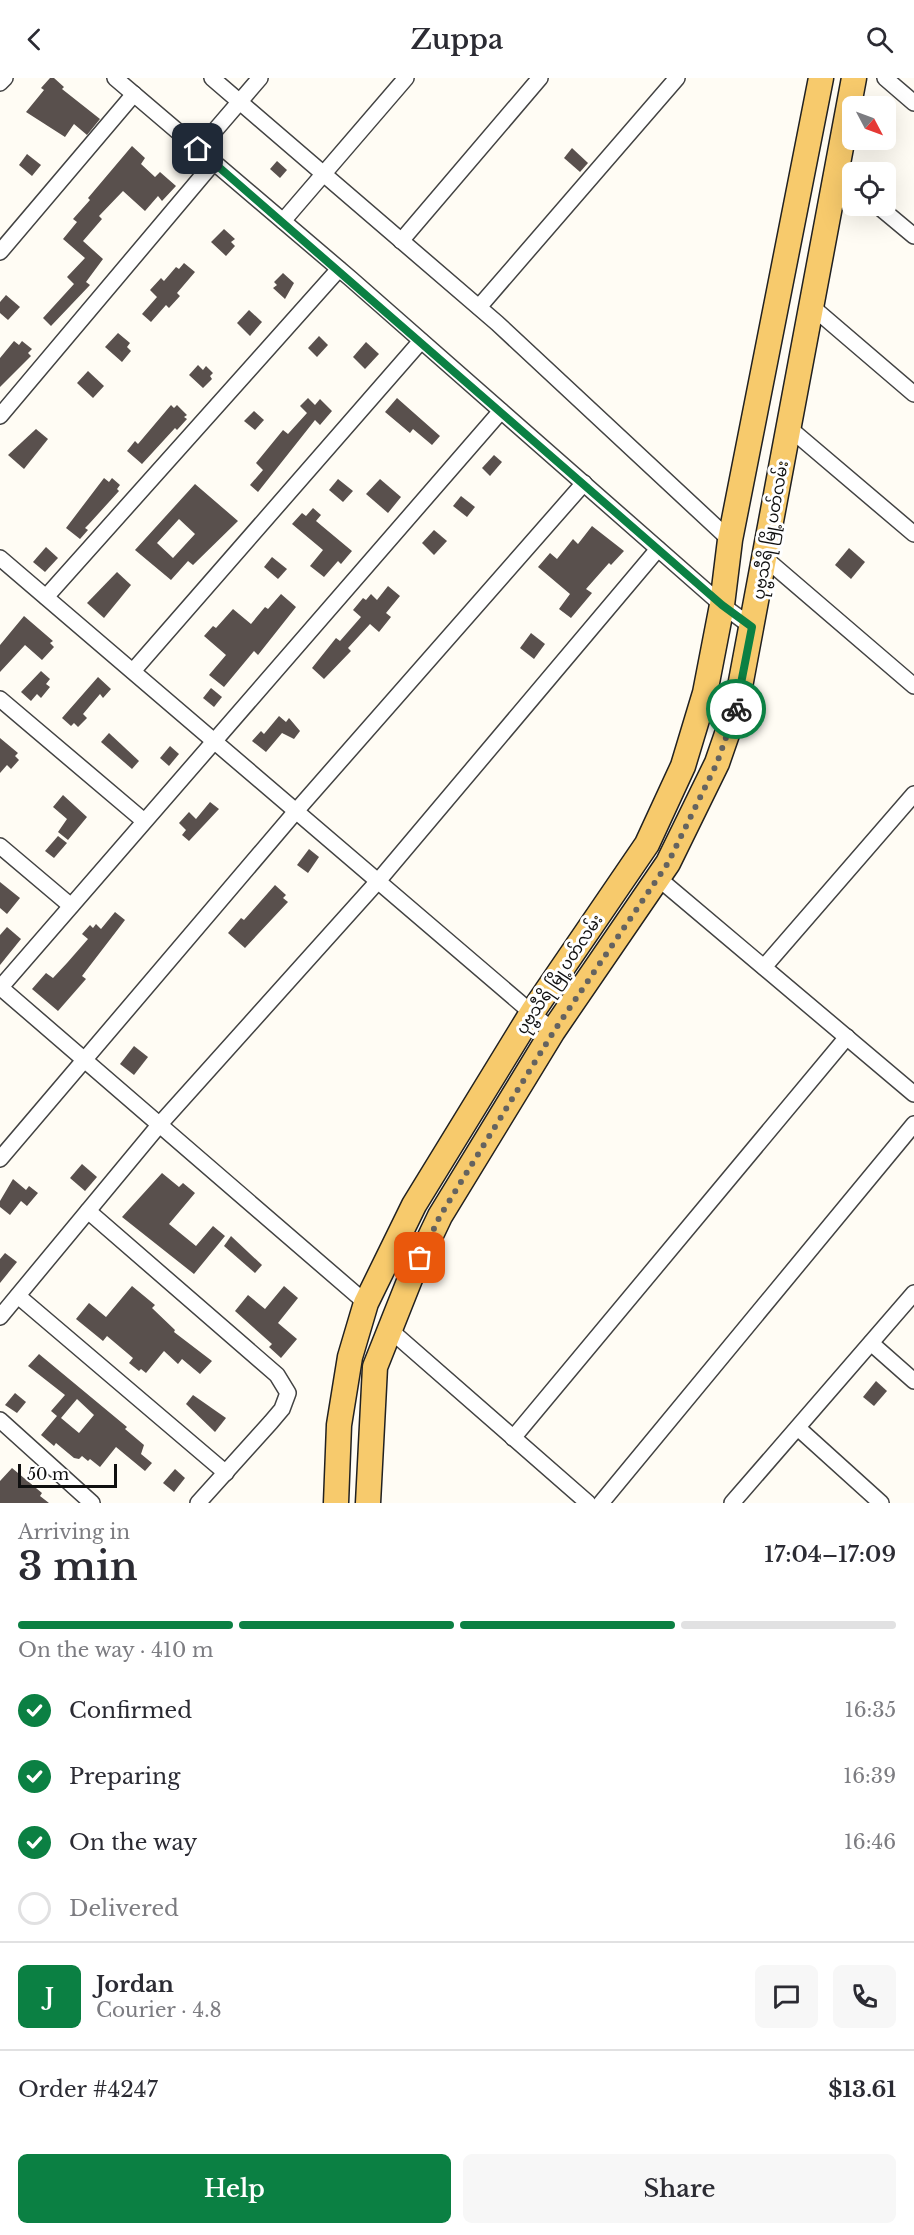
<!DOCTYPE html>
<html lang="en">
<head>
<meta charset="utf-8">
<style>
  body { margin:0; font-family:"Libre Baskerville","Noto Sans Myanmar",serif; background:#f7f7f7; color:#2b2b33; height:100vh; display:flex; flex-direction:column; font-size:22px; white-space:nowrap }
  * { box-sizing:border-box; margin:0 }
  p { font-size:20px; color:#7c7c81 }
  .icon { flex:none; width:33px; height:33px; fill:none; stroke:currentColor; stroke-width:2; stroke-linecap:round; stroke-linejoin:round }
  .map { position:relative; height:1425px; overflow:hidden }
  .drawer { display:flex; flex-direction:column; background:#fff; flex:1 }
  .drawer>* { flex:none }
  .needle { width:39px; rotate:131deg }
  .tools { position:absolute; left:842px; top:18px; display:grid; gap:12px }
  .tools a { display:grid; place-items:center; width:54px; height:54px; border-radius:9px; background:#fff; box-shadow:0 6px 24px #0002; font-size:30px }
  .scale { position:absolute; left:18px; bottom:15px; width:99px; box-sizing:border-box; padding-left:6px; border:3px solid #101010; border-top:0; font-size:16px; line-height:21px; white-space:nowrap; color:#101010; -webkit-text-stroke:4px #fff; paint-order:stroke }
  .pin { position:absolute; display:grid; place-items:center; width:51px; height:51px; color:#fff; margin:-26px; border-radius:12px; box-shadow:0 3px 9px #0006 }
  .courier { position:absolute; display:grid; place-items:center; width:60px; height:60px; margin:-30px; border:4px solid #0b8043; border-radius:50%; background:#fff; color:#222; box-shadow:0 2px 8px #0007 }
  .overview em { font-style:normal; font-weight:600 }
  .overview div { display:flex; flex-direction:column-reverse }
  .overview { display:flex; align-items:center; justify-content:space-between; height:102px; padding:0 18px }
  h1 { font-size:39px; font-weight:600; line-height:45px }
  .bar { display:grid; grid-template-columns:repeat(4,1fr); gap:9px 6px; align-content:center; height:72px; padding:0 18px }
  .bar i { height:8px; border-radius:4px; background:#e1e1e2 }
  .bar .current { background:#0b8043 }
  .bar p { grid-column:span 4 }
  .line { display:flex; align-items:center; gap:15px; padding:0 18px; border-top:2px solid #e1e1e2 }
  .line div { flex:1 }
  .round { display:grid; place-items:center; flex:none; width:63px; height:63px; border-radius:9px; background:#f7f7f7 }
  ol { padding:0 18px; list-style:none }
  li { display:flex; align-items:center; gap:18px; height:66px }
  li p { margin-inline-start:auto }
  li .icon { padding:6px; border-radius:50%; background:#0b8043; color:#fff; stroke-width:4 }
  li:last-child { color:#7c7c81 }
  li i { width:33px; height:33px; border:3px solid #e1e1e2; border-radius:50% }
  .primary-button { display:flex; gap:12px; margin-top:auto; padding:12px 18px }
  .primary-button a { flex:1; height:69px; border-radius:9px; background:#0b8043; color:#fff; font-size:24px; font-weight:600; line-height:69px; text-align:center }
  .primary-button a+a { background:#f7f7f7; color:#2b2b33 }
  header { display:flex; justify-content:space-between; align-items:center; height:78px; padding:0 18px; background:#fff; font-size:27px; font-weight:600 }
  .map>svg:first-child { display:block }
  .building { fill:#59504d; fill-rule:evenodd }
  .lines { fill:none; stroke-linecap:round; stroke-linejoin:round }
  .street-casing { stroke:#434343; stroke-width:18 }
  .primary-casing { stroke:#212121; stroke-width:27 }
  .street { stroke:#fff; stroke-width:15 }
  .primary { stroke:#f7ca6c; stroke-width:24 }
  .done { stroke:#646360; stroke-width:6; stroke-dasharray:0 10.8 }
  .route { stroke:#0b8043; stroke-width:8 }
  .labels { text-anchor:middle; stroke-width:6; stroke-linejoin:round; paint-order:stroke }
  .street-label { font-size:16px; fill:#101010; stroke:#fff }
</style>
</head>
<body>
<header><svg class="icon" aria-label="back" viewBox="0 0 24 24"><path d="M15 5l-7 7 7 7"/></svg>Zuppa<svg class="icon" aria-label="search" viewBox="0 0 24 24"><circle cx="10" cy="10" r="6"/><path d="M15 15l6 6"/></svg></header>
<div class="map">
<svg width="914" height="1425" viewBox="0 0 914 1425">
  <rect width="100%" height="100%" fill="#fffcf4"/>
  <!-- building -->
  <g class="building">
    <path d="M50,0H54L64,9L62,11L100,41L87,57L74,46L65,59L26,34L44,12L41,10Z"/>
    <path d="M132,68L145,80L141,86L155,99L160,94L176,108L162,123L158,118L145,133L123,113L99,138L102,141L83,163L103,181L86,204L90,207L51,248L43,240L74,206L67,199L85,180L63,161L77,144L73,141L90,122L88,120Z"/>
    <path d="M572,70L588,85L580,94L564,80Z"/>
    <path d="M27,76L41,87L32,98L19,87Z"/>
    <path d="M277,83L287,92L280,100L270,91Z"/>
    <path d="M224,151L235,161L231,164L235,168L226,178L211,164Z"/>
    <path d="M184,185L195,194L177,215L180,218L169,230L166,227L151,244L142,236L157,219L150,212L161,200L164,203L176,189L179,191Z"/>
    <path d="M283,195L294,205L285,221L273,210L277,207L274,204Z"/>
    <path d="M6,217L20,229L8,242L0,235V224Z"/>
    <path d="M249,232L262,244L250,258L237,245Z"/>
    <path d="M118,255L130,265L127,269L131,273L122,284L105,269Z"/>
    <path d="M319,258L328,267L317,279L308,270Z"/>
    <path d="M14,263L19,267L22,263L32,271L28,275L31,278L0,309V280Z"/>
    <path d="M366,264L379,276L365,291L353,279Z"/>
    <path d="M198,287L203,292L206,288L213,295L210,298L212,301L203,310L189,297Z"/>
    <path d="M88,293L104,308L93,320L77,305Z"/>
    <path d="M308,320L315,327L320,321L332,333L320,347L315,342L258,414L250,407L263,392L256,385L283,352L288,356L307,335L300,328Z"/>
    <path d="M397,320L440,358L432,367L413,351L410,355L385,334Z"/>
    <path d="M171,327L174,330L177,327L187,337L184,339L187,341L177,352L175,350L142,386L127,373L135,363L138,366Z"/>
    <path d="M254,333L264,342L255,352L244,343Z"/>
    <path d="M36,351L48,361L24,391L8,377Z"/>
    <path d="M494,377L502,384L490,398L482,390Z"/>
    <path d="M104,400L109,404L112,400L120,407L117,411L119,413L89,446L85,450L88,452L80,461L66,450Z"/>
    <path d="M338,401L353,413L343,424L329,412Z"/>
    <path d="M380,401L401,419L388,435L366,416Z"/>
    <path d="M195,406L238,443L193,487L188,483L171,502L135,472ZM179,441L195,456L173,480L157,465Z"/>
    <path d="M461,418L475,429L467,439L453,428Z"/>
    <path d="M313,430L321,437L316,443L352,473L341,486L338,483L324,499L310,488L323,472L292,446L302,435L306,438Z"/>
    <path d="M592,448L624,473L611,487L609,485L586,511L592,515L571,540L559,531L570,516L538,489L550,475L557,481L573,461L578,466Z"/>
    <path d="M434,452L447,463L434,477L422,465Z"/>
    <path d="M46,469L58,480L45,494L33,484Z"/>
    <path d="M849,470L865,484L851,501L835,487Z"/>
    <path d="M272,479L287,491L278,501L264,489Z"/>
    <path d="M117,494L131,507L104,540L87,525Z"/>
    <path d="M388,508L400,518L386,535L391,539L379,554L370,546L348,570L351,573L324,601L312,590L336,560L340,563L361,539L353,532L363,520L366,522L371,516L377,522Z"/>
    <path d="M281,516L296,529L258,577L254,573L224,609L209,597L226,577L204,558L213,548L216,550L233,531L251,546L265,529L268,531Z"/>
    <path d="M24,538L53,563L50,565L54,569L42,582L25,567L0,594V567Z"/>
    <path d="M531,555L545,566L534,581L520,570Z"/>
    <path d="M41,593L50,601L46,606L50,609L41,620L37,616L31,623L21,614Z"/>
    <path d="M98,599L111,611L103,620L100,616L83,636L87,640L78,649L74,645L71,648L62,640Z"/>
    <path d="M211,610L222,619L214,629L203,620Z"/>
    <path d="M279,638L286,644L289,640L300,653L294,661L282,655L266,674L252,663L261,653L264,656Z"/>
    <path d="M109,655L139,683L132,691L101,664Z"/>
    <path d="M0,660L18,675L15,678L19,682L11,691L7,687L0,695Z"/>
    <path d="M170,668L179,676L169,688L160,680Z"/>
    <path d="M63,717L87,739L68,762L58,754L67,741L53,729Z"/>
    <path d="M210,724L219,731L189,763L182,757L186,752L179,745L189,734L196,741Z"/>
    <path d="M58,758L67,765L54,780L45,773Z"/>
    <path d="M309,771L319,779L308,795L297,787Z"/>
    <path d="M0,804L20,820L7,836L0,830Z"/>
    <path d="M275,807L286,817L283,820L288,824L245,870L228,855L241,840L244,842Z"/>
    <path d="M115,834L125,842L82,898L86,901L58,933L32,911L46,895L53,900L67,885L88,861L82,856L90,847L93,850L96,846L101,851Z"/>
    <path d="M7,849L21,861L0,887V857Z"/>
    <path d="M134,968L148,979L134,997L120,986Z"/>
    <path d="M82,1086L97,1099L85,1113L70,1100Z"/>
    <path d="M162,1095L179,1109L183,1105L195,1115L169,1146L196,1168L213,1148L225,1158L194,1196L122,1139Z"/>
    <path d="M13,1101L26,1112L29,1108L38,1115L27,1128L21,1123L10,1137L0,1129V1123Z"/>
    <path d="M231,1158L262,1187L255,1195L224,1168Z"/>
    <path d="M5,1175L17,1184L0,1205V1181Z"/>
    <path d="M132,1208L155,1227L152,1230L175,1252L174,1254L212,1283L200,1296L182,1281L178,1286L164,1273L146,1295L141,1291L139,1293L129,1285L133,1280L107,1258L103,1263L76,1241L89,1225L106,1239Z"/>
    <path d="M284,1208L298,1220L278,1245L297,1261L281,1280L269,1269L272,1266L235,1233L248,1217L265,1231Z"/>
    <path d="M39,1276L127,1349L125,1351L144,1367L141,1376L152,1385L145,1393L116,1369L100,1389L90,1381L88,1383L82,1378L79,1381L74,1380L56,1365L54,1368L41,1357L57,1338L51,1333L65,1317L28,1288ZM77,1321L94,1337L79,1355L61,1340Z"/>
    <path d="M876,1303L887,1313L874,1328L863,1319Z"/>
    <path d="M15,1315L26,1324L17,1335L5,1327Z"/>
    <path d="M193,1317L226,1340L215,1354L186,1326Z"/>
    <path d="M12,1390L42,1415L40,1418L49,1425H0V1403Z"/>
    <path d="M175,1391L185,1400L174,1414L163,1405Z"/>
  </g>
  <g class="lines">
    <defs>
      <g id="street">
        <path d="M115,0L351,201L722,527L752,549"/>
        <path d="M212,0L497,245L730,462"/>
        <path d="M885,0L914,25"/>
        <path d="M0,5L5,0"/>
        <path d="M199,71L260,0"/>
        <path d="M834,101L852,109"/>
        <path d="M878,128L914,158"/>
        <path d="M283,143L406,0"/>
        <path d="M401,163L540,0"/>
        <path d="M0,174L134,16"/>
        <path d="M810,227L914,316"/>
        <path d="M479,229L677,0"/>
        <path d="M0,338L214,84"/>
        <path d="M788,349L914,456"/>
        <path d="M0,480L553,953"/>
        <path d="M766,481L914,608"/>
        <path d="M46,519L339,191"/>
        <path d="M133,593L421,263"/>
        <path d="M0,621L144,743"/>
        <path d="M0,768L71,828"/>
        <path d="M658,800L914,1016"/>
        <path d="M764,889L914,716"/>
        <path d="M0,909L366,1225"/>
        <path d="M0,910L501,333"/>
        <path d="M0,1081L297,732L584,405"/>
        <path d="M88,1133L277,1297L288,1315L282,1331L271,1344L198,1425"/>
        <path d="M18,1218L226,1395"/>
        <path d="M0,1239L160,1046L379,802L658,471"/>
        <path d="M389,1251L588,1425"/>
        <path d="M871,1265L914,1303"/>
        <path d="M0,1342L92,1425"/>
        <path d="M798,1350L881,1425"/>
        <path d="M513,1360L847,959"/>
        <path d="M601,1425L914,1046"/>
        <path d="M732,1425L914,1215"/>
      </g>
      <g id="primary">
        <path d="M336,1425L339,1347L350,1279L366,1225L414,1127L533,933L647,766L683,688L705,615L722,527L730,462L821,0"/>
        <path d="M368,1425L375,1289L410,1201L440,1138L553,953L668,785L717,685L736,630L854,0"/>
      </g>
    </defs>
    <!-- street casing -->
    <use href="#street" class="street-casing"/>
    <!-- primary casing -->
    <use href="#primary" class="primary-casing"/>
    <!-- street -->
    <use href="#street" class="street"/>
    <!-- primary -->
    <use href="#primary" class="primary"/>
  </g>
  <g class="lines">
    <!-- done -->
    <path class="done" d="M420,1180L440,1138L554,953L668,785L717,685L736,631"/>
    <!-- route -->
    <path class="route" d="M198,71L722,527L752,549L736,631"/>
  </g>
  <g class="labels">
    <!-- street labels -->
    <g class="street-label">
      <text transform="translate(770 452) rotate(-80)" y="6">ပုဗ္ဗသီရိ မြို့ပတ်လမ်း</text>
      <text transform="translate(559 896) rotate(-56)" y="6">ပုဗ္ဗသီရိ မြို့ပတ်လမ်း</text>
    </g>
  </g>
</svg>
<div class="tools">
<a><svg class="needle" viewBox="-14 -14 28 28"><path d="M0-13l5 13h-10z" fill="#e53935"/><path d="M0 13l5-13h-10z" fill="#7c7c81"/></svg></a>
<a><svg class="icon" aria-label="locate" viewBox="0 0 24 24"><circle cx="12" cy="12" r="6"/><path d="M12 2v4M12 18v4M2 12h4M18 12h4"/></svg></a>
</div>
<div class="scale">50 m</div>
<div class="pin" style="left:420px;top:1180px;background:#ea580c"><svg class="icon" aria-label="bag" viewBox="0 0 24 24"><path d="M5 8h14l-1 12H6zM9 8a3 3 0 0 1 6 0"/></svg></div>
<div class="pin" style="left:198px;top:71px;background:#1f2937"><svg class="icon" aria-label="home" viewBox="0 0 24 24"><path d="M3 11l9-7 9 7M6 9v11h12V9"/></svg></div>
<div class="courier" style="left:736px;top:631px"><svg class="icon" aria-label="bike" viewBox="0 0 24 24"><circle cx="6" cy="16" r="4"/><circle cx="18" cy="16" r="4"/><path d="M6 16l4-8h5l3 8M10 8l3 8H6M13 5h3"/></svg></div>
</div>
<section class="drawer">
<div class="overview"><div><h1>3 min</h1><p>Arriving in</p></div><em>17:04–17:09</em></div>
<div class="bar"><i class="current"></i><i class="current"></i><i class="current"></i><i></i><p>On the way · 410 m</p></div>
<ol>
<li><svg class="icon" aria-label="check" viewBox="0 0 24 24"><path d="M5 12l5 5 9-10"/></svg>Confirmed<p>16:35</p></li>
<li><svg class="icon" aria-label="check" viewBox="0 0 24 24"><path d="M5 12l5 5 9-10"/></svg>Preparing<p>16:39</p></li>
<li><svg class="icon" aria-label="check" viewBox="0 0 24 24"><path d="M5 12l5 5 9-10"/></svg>On the way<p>16:46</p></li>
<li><i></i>Delivered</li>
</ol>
<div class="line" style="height:108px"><b class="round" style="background:#0b8043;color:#fff">J</b><div><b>Jordan</b><p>Courier · 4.8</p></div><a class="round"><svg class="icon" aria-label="chat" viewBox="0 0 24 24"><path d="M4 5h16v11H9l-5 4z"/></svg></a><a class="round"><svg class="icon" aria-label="phone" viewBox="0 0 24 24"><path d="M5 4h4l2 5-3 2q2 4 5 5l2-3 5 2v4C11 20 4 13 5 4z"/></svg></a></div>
<div class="line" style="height:78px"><div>Order #4247</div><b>$13.61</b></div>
<div class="primary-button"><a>Help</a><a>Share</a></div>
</section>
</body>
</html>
